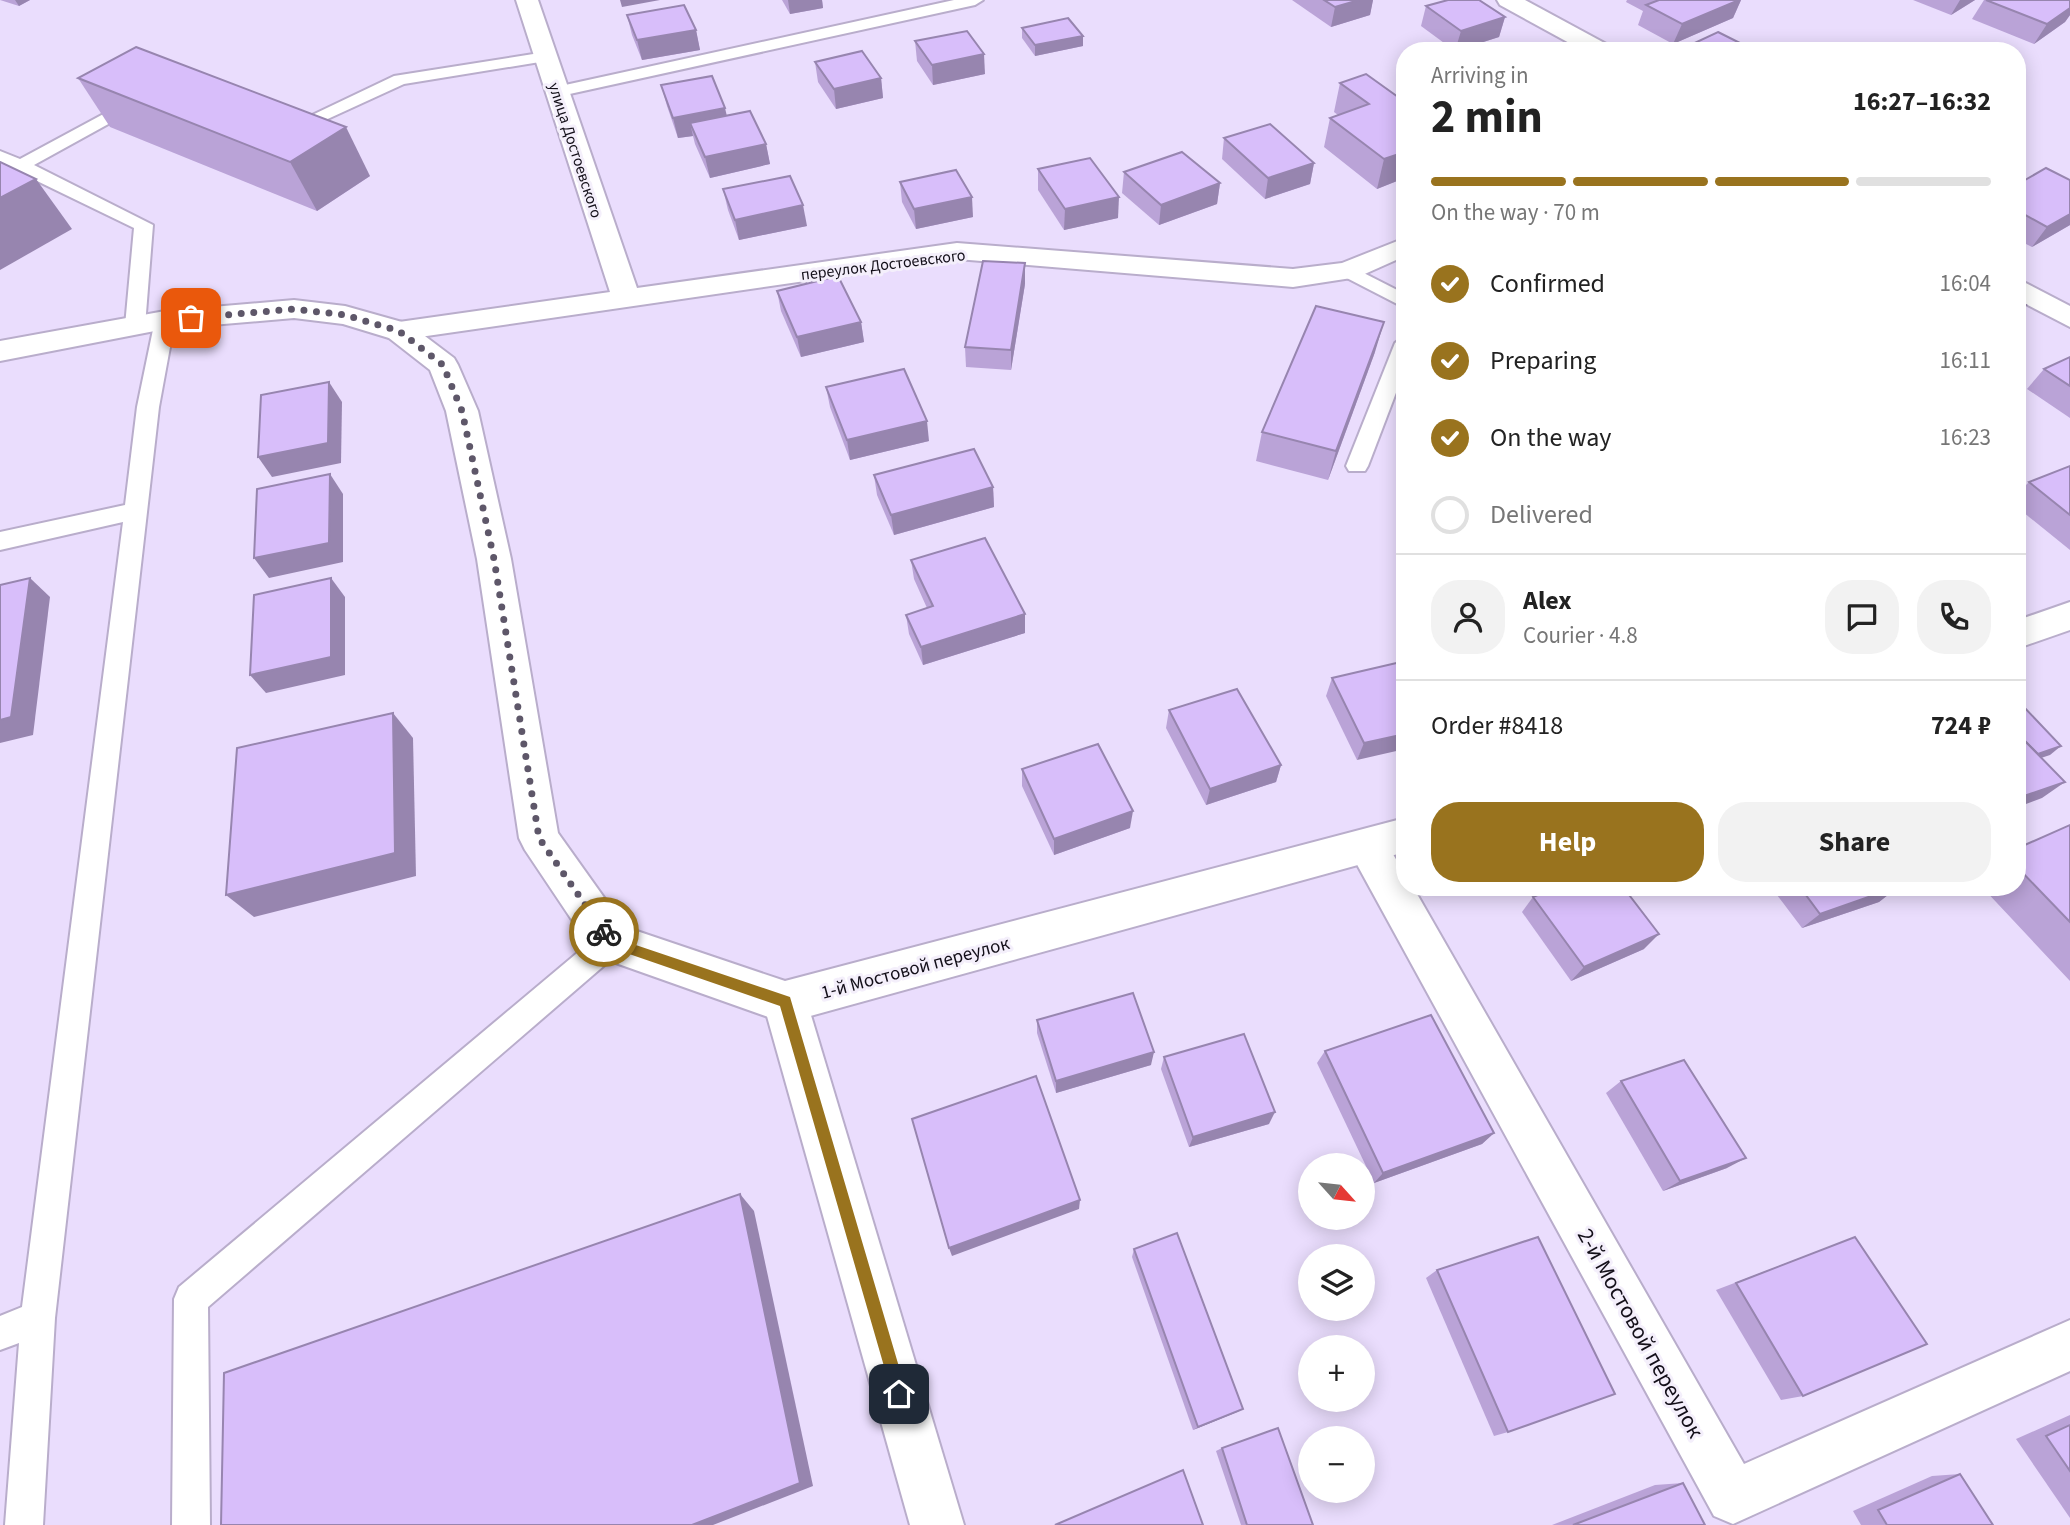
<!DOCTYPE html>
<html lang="en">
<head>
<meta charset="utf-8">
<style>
  body { margin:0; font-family:"Source Sans 3",sans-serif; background:#f2f2f2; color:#222; height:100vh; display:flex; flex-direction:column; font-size:26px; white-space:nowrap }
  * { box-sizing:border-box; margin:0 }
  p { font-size:23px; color:#767676 }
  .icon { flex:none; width:38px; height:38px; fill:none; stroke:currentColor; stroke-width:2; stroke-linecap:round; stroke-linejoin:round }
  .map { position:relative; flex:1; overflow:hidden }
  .details { position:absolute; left:1396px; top:42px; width:630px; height:854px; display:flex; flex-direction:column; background:#fff; border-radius:28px; box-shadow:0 4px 18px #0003 }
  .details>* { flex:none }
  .needle { width:46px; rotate:117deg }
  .tools { position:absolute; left:1298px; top:1153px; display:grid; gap:14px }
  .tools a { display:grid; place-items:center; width:77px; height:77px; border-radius:50%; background:#fff; box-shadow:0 4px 18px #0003; font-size:35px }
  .pin { position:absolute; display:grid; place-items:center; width:60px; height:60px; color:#fff; margin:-30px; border-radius:14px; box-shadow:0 4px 10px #0006 }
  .courier { position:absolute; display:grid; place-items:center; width:70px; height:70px; margin:-35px; border:5px solid #99731e; border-radius:50%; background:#fff; color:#222; box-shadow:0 2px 9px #0007 }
  .headline em { font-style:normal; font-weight:700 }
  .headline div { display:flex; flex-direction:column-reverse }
  .headline { display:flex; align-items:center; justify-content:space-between; height:119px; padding:0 35px }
  h1 { font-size:46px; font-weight:700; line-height:52px }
  .bar { display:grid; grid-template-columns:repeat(4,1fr); gap:10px 7px; align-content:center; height:84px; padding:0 35px }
  .bar i { height:9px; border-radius:5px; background:#e0e0e0 }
  .bar .current { background:#99731e }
  .bar p { grid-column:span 4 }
  .line { display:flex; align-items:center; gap:18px; padding:0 35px; border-top:2px solid #e0e0e0 }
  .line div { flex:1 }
  .round { display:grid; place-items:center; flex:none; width:74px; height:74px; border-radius:28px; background:#f2f2f2 }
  ol { padding:0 35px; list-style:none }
  li { display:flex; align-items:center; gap:21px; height:77px }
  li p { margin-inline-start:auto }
  li .icon { padding:7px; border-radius:50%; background:#99731e; color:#fff; stroke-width:4 }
  li:last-child { color:#767676 }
  li i { width:38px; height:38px; border:4px solid #e0e0e0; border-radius:50% }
  .primary-button { display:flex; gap:14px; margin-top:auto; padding:14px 35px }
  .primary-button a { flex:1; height:80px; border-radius:28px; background:#99731e; color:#fff; font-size:28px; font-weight:700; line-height:80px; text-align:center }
  .primary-button a+a { background:#f2f2f2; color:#222 }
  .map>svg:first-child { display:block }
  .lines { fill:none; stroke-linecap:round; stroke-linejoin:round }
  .lane-casing { stroke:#b9adcb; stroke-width:4 }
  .street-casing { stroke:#b9adcb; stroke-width:4 }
  .secondary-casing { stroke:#b9adcb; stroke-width:4 }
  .lane { fill:#fff; fill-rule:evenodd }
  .street { fill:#fff; fill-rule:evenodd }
  .secondary { fill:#fff; fill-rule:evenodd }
  .wall { fill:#baa3d7 }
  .shaded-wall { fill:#9785af }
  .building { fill:#d8befa; stroke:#9785af; stroke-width:2 }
  .route { fill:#99731e }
  .done { stroke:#5e5769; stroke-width:7; stroke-dasharray:0 12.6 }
  .labels { text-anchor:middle; stroke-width:6; stroke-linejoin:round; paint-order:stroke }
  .far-street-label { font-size:16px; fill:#130f19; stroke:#f4effb }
  .street-label { font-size:19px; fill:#130f19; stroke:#f4effb }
  .near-street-label { font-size:23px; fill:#130f19; stroke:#f4effb }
</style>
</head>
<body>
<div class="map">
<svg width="2070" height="1525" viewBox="0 0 2070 1525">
  <rect width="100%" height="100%" fill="#eaddfd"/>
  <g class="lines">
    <defs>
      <g id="lane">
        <path d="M954,0H983L975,5L556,97L548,92L556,87Z"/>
        <path d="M546,52L552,54V60L404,84L308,128L279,115L288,110L308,117L394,76Z"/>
        <path d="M135,97L141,98L143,102L141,106L34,165L153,225L145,326L135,332L125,326L134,228L0,163V151L20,159Z"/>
        <path d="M1348,265L1405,294V308L1341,275L1338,271L1341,267Z"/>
        <path d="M165,314L175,320L159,407L55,1318L43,1525H5L19,1343L0,1350V1316L22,1307L123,522L0,550V532L125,505L137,407L155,320Z"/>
        <path d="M1405,336V369L1368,466L1365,471H1349L1346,466L1395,343Z"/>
        <path d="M611,929L621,933L625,942L621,951L208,1307L210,1525H172L174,1299L179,1287L601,933Z"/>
      </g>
      <g id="street">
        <path d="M516,0H538L637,288L957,243L1293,269L1342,263L1405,238V256L1358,277L1293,287L957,259L399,340L389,338L384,331L389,324L399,322L610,292Z"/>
        <path d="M1497,0H1525L1610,46L1614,51H1584L1500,5Z"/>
        <path d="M2018,279L2070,306V327L2018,300Z"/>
        <path d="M1368,829L1382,835L1405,875V887H1413L1744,1464L2070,1320V1371L1733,1524L1714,1516L1354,859L1348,847L1354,835Z"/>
        <path d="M785,981L800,987L807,1002L964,1525H910L763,1002L770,987Z"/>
      </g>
      <g id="secondary">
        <path d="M294,300L345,306L409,324L454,358L458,365L478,411L511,559L558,833L625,927L785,981L1405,818V852L785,1023L596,956L525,850L519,838L477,559L446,411L430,370L389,338L343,324L294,318L165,329L0,361V341L165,311Z"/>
        <path d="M2070,602V630L2018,648V620Z"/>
      </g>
    </defs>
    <!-- lane casing -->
    <use href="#lane" class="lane-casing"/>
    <!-- street casing -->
    <use href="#street" class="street-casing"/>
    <!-- secondary casing -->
    <use href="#secondary" class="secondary-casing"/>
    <!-- lane -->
    <use href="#lane" class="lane"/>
    <!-- street -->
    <use href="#street" class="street"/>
    <!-- secondary -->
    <use href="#secondary" class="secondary"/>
  </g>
  <!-- wall -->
  <g class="wall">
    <path d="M0,0H30L19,6Z"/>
    <path d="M782,0H822L823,8L790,14Z"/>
    <path d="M1292,0H1373L1370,15L1331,27Z"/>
    <path d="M1627,0H1741L1733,18L1673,44L1638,25L1643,11L1626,2Z"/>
    <path d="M1913,0H1975L1951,15Z"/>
    <path d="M1984,0H2070V15L2065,22L2034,44L1972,19Z"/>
    <path d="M1426,6L1505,17L1499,37L1455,51L1421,26Z"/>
    <path d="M627,15L696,30L700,50L642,60L632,35Z"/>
    <path d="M1022,28L1083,46L1035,56L1022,38Z"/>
    <path d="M915,41L985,74L933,85L917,61Z"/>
    <path d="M1688,46L1752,49L1751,51H1686Z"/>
    <path d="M815,62L881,78L883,98L836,109L818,82Z"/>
    <path d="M78,78L370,176L317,211L110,127Z"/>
    <path d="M1340,83L1405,102V188L1397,181L1377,189L1324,147L1330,118L1338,115L1334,112Z"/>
    <path d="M661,85L727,116L766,144L770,164L710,178L695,144L693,136L678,138L667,106Z"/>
    <path d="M1224,138L1314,163L1310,184L1265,199L1222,159Z"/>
    <path d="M1038,169L1118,218L1064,230L1038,190Z"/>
    <path d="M1124,172L1220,183L1217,204L1159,225L1122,193Z"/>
    <path d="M900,182L973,217L916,229L902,202Z"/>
    <path d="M2018,184L2070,225L2032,247L2018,240Z"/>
    <path d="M723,189L807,226L739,240L728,210Z"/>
    <path d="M1025,284L1011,370L966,367L965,347Z"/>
    <path d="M777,291L861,322L864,342L801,357L781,311Z"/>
    <path d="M1375,352L1328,480L1256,461L1262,432Z"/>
    <path d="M2070,357V418L2027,389L2044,369Z"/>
    <path d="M826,387L929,441L850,460L830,407Z"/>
    <path d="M2070,466V550L2018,508V493L2029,482Z"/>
    <path d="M874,475L993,487L994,507L894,535L877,495Z"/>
    <path d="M911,560L1025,633L923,665L909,634L906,615L927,608L914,579Z"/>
    <path d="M1405,661L1357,760L1326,696L1332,678Z"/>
    <path d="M1169,710L1281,765L1276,782L1206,805L1166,728Z"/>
    <path d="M1022,769L1130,828L1054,855L1022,786Z"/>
    <path d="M2070,825V981L1982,887H2018V848Z"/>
    <path d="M1771,887H1898L1879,902L1802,928Z"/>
    <path d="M1533,897L1644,949L1571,981L1522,912Z"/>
    <path d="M1037,1020L1151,1065L1056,1093L1037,1033Z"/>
    <path d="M1325,1051L1494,1133L1482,1144L1374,1183L1317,1063Z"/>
    <path d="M1164,1057L1269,1124L1189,1147L1161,1069Z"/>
    <path d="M1621,1081L1727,1168L1663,1191L1606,1093Z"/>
    <path d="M1855,1237L1803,1396L1781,1400L1716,1290Z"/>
    <path d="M1134,1249L1243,1409L1237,1412L1193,1430L1132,1257Z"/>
    <path d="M1437,1270L1508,1432L1494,1436L1426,1278Z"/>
    <path d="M2070,1415V1518L2016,1439Z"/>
    <path d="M1222,1448L1313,1525H1241L1216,1451Z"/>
    <path d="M1960,1474L1993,1525H1861L1853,1511L1932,1476Z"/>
    <path d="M1683,1483L1705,1525H1552L1655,1485Z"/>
  </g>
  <!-- shaded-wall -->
  <g class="shaded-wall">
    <path d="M15,0H30L19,6Z"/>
    <path d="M620,0H660L622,7Z"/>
    <path d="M788,0H822L823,8L790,14Z"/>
    <path d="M1359,0H1373L1370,15L1331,27L1335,7Z"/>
    <path d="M1739,0H1741L1733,18L1673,44L1682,24Z"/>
    <path d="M1960,0H1975L1951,15Z"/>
    <path d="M2070,8V15L2065,22L2034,44L2047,24Z"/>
    <path d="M1505,17L1499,37L1455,51L1461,31Z"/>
    <path d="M696,30L700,50L642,60L637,40Z"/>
    <path d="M1083,36V46L1035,56V45Z"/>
    <path d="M984,54L985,74L933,85L932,65Z"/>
    <path d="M881,78L883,98L836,109L834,89Z"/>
    <path d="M725,108L730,129L690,123L693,136L678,138L673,118Z"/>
    <path d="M346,127L370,176L317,211L290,162Z"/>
    <path d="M766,144L770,164L710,178L705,157Z"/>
    <path d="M1405,152L1397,181L1377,189L1384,159Z"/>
    <path d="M1314,163L1310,184L1265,199L1268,178Z"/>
    <path d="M36,179L72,229L0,270V198Z"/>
    <path d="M1220,183L1217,204L1159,225L1161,205Z"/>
    <path d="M972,197L973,217L916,229L914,209Z"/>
    <path d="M1119,197L1118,218L1064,230L1065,209Z"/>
    <path d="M803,205L807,226L739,240L735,220Z"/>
    <path d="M2070,214V225L2032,247L2047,227Z"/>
    <path d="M1025,263V284L1011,370V350Z"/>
    <path d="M2026,305L2018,316V310Z"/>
    <path d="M861,322L864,342L801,357L797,337Z"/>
    <path d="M1384,322L1375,352L1328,480L1336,451Z"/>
    <path d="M329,382L342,402L341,463L272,477L258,457Z"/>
    <path d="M927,421L929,441L850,460L847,440Z"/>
    <path d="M330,474L343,494V562L269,578L254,558Z"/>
    <path d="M993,487L994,507L894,535L891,515Z"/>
    <path d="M30,578L50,597L33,735L0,743V720Z"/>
    <path d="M331,578L345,597V675L266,693L250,675Z"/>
    <path d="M1025,614V633L923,665L921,647Z"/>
    <path d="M393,713L413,738L416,876L254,917L226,895Z"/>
    <path d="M1405,734V749L1357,760L1364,743Z"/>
    <path d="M2061,746L2050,755L2023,764L2034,755Z"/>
    <path d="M1281,765L1276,782L1206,805L1210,789Z"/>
    <path d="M2065,782L2042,798L2018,807V798Z"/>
    <path d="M1133,811L1130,828L1054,855V839Z"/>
    <path d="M1898,887L1879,902L1802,928L1820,914Z"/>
    <path d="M1659,934L1644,949L1571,981L1584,967Z"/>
    <path d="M1154,1052L1151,1065L1056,1093V1081Z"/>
    <path d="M1275,1112L1269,1124L1189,1147L1193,1137Z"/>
    <path d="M1494,1133L1482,1144L1374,1183L1383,1173Z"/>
    <path d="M1746,1158L1727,1168L1663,1191L1680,1181Z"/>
    <path d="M740,1194L754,1211L813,1486L713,1525H692Z"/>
    <path d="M1080,1200L1079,1209L952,1256L949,1248Z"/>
    <path d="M1243,1409L1237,1412L1193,1430L1198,1427Z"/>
  </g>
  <!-- building -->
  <g class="building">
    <path d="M1324,0H1359L1335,7Z"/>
    <path d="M1448,0H1479L1505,17L1461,31L1426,6Z"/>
    <path d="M1659,0H1739L1682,24L1646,5Z"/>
    <path d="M1986,0H2070V8L2047,24Z"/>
    <path d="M684,5L696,30L637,40L627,15Z"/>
    <path d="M1068,18L1083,36L1035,45L1022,28Z"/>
    <path d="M967,31L984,54L932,65L915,41Z"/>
    <path d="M1718,32L1752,49L1748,51H1698L1688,46Z"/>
    <path d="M136,47L346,127L290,162L78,78Z"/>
    <path d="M862,51L881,78L834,89L815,62Z"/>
    <path d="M1366,74L1405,102V152L1384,159L1330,118L1369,104L1340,83Z"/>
    <path d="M712,76L725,108L673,118L661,85Z"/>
    <path d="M750,111L766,144L705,157L690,123Z"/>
    <path d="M1270,124L1314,163L1268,178L1224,138Z"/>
    <path d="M1182,152L1220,183L1161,205L1124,172Z"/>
    <path d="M1090,158L1119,197L1065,209L1038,169Z"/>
    <path d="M0,162L36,179L0,198Z"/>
    <path d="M2046,168L2070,180V214L2047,227L2018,211V184Z"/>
    <path d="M956,170L972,197L914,209L900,182Z"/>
    <path d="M790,176L803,205L735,220L723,189Z"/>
    <path d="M983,261L1025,263L1011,350L965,347Z"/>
    <path d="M838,276L861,322L797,337L777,291Z"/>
    <path d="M2018,300L2026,305L2018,310Z"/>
    <path d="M1316,306L1384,322L1336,451L1262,432Z"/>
    <path d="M2070,357V386L2044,369Z"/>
    <path d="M904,369L927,421L847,440L826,387Z"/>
    <path d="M329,382L328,443L258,457L261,395Z"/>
    <path d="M974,449L993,487L891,515L874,475Z"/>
    <path d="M2070,466V515L2029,482Z"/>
    <path d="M330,474L329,543L254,558L257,489Z"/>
    <path d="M985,538L1025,614L921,647L906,615L933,606L911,560Z"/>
    <path d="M30,578L11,717L0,720V585Z"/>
    <path d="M331,578V657L250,675L254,595Z"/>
    <path d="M1405,661V734L1364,743L1332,678Z"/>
    <path d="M1237,689L1281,765L1210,789L1169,710Z"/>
    <path d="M2022,705L2061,746L2038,754L2018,734V706Z"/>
    <path d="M393,713L395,853L226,895L237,748Z"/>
    <path d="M2018,734L2065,782L2018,798Z"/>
    <path d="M1098,744L1133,811L1054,839L1022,769Z"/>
    <path d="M2070,825V922L2018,868V848Z"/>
    <path d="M1556,887H1623L1659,934L1584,967L1533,897Z"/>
    <path d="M1800,887H1897L1820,914Z"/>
    <path d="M1133,993L1154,1052L1056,1081L1037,1020Z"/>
    <path d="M1431,1015L1494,1133L1383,1173L1325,1051Z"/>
    <path d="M1244,1034L1275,1112L1193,1137L1164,1057Z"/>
    <path d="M1684,1060L1746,1158L1680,1181L1621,1081Z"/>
    <path d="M1036,1076L1080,1200L949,1248L912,1119Z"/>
    <path d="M740,1194L800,1483L692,1525H221L224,1373Z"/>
    <path d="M1177,1233L1243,1409L1198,1427L1134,1249Z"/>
    <path d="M1538,1237L1615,1394L1508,1432L1437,1270Z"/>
    <path d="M1855,1237L1927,1344L1803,1396L1736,1283Z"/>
    <path d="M2070,1425V1471L2046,1436Z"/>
    <path d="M1278,1428L1313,1525H1247L1222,1448Z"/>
    <path d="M1183,1470L1203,1525H1055Z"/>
    <path d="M1960,1474L1993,1525H1887L1878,1510Z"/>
    <path d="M1683,1483L1705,1525H1573Z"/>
  </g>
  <!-- route -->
  <path class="route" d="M604,927L615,938L790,997L907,1394L905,1400H894L892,1394L780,1006L606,946L598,932Z"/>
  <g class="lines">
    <!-- done -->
    <path class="done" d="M191,318L294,309L345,315L399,331L443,365L462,411L494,559L539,838L604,932"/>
  </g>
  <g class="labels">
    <!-- far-street labels -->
    <g class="far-street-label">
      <text transform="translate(576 150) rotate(72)" y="6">улица Достоевского</text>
      <text transform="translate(883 264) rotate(-7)" y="6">переулок Достоевского</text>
    </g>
    <!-- street labels -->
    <g class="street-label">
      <text transform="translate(915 967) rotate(-15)" y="7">1-й Мостовой переулок</text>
    </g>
    <!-- near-street labels -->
    <g class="near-street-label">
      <text transform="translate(1641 1333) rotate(61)" y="8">2-й Мостовой переулок</text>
    </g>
  </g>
</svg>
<div class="tools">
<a><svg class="needle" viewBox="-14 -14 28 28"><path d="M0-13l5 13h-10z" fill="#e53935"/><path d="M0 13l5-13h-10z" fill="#767676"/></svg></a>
<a><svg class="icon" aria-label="layers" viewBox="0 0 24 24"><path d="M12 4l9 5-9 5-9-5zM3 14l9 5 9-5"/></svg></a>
<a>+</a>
<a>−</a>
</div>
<div class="pin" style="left:191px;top:318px;background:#ea580c"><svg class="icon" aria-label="bag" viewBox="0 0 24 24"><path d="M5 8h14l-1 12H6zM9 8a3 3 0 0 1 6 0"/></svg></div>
<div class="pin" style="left:899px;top:1394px;background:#1f2937"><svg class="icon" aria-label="home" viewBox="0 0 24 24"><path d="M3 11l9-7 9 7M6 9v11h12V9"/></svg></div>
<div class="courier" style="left:604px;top:932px"><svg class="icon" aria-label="bike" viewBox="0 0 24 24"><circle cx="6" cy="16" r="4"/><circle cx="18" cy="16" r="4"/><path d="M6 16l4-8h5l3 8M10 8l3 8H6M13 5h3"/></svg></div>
<section class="details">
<div class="headline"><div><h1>2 min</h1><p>Arriving in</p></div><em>16:27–16:32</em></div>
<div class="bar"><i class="current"></i><i class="current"></i><i class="current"></i><i></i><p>On the way · 70 m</p></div>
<ol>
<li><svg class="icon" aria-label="check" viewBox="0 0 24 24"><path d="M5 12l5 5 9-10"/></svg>Confirmed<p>16:04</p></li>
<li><svg class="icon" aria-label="check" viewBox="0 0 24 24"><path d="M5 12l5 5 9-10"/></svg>Preparing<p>16:11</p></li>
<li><svg class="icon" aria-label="check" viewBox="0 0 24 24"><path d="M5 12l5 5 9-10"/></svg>On the way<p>16:23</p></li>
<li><i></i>Delivered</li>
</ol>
<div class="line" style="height:126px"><a class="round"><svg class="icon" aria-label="person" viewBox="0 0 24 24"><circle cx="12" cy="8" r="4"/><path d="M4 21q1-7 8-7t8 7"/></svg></a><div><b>Alex</b><p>Courier · 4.8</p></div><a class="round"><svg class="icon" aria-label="chat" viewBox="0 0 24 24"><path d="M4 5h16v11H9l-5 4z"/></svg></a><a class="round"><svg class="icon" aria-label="phone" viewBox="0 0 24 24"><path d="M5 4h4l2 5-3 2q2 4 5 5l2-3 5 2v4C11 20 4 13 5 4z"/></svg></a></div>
<div class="line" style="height:91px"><div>Order #8418</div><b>724 ₽</b></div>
<div class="primary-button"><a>Help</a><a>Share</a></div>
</section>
</div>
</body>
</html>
